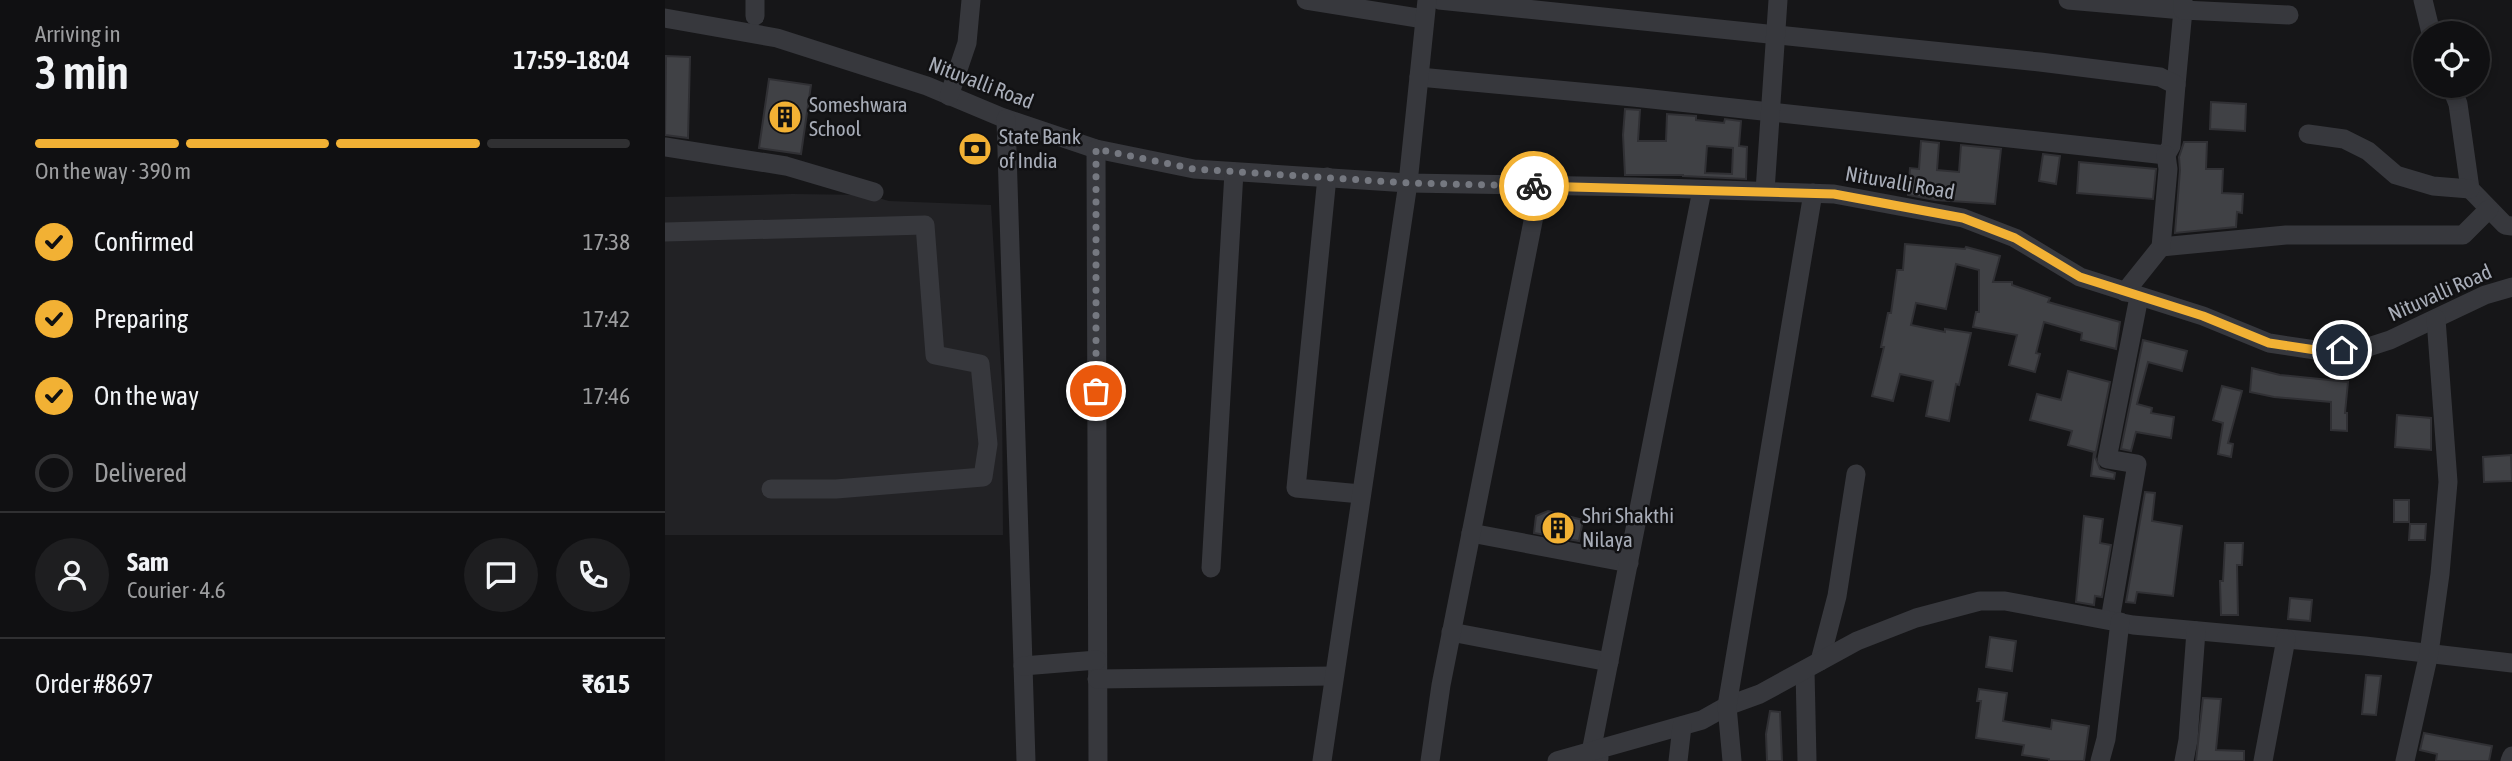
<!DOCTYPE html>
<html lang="en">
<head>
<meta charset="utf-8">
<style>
  body { margin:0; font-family:"Asap Condensed",sans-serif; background:#1e1e20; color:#f1f3f6; height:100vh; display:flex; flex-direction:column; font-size:26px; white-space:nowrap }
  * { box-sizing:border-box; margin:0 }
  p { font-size:23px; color:#9c9d9f }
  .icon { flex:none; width:38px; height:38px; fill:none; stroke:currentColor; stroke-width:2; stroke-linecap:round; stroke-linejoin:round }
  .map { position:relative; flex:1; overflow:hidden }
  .sheet { display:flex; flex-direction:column; background:#101012; width:665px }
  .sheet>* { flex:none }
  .controls { position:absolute; left:1748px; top:21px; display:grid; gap:14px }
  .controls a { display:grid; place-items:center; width:77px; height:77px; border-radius:50%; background:#101012; box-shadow:0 4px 10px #0003,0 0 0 2px #303032; font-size:35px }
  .pin { position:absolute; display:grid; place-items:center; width:60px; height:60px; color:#fff; margin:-30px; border:4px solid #fff; border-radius:50%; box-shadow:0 2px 7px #0007 }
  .courier { position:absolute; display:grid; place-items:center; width:70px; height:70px; margin:-35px; border:5px solid #f2b134; border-radius:50%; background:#fff; color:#222; box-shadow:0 2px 9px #0007 }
  .headline em { font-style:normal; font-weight:600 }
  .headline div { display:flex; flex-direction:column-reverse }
  .headline { display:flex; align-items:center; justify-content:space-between; height:119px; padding:0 35px }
  h1 { font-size:46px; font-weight:600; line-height:52px }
  .bar { display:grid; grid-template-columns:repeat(4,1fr); gap:10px 7px; align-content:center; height:84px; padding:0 35px }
  .bar i { height:9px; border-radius:5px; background:#303032 }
  .bar .selected { background:#f2b134 }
  .bar p { grid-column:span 4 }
  .line { display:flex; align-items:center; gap:18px; padding:0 35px; border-top:2px solid #303032 }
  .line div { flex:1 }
  .round { display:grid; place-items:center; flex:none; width:74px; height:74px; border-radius:37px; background:#1e1e20 }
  ol { padding:0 35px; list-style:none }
  li { display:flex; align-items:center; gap:21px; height:77px }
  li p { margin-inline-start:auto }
  li .icon { padding:7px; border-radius:50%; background:#f2b134; color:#111; stroke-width:4 }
  li:last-child { color:#9c9d9f }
  li i { width:38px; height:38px; border:4px solid #303032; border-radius:50% }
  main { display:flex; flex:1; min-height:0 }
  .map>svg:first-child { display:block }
  .built { fill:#222225 }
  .building { fill:#404145; stroke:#303034; stroke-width:2; fill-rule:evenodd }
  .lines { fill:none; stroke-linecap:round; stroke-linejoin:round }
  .minor { stroke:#37383d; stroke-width:19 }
  .done { stroke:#757880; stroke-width:7; stroke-dasharray:0 12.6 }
  .route { stroke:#f2b134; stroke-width:9 }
  .labels { text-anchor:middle; stroke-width:5; stroke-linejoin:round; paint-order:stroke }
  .street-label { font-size:21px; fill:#a8adb8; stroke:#111113 }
  .poi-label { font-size:21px; fill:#a8adb8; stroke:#111113; text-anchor:start }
</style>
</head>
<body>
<main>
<section class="sheet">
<div class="headline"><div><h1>3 min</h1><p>Arriving in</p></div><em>17:59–18:04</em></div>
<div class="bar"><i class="selected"></i><i class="selected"></i><i class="selected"></i><i></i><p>On the way · 390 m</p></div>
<ol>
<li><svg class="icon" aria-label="check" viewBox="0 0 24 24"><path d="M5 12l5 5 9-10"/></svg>Confirmed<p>17:38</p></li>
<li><svg class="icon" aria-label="check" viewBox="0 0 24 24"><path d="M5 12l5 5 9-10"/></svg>Preparing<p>17:42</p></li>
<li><svg class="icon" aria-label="check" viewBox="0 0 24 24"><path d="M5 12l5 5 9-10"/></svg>On the way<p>17:46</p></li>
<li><i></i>Delivered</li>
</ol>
<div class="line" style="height:126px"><a class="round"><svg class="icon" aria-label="person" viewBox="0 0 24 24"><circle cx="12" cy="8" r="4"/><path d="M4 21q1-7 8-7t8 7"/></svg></a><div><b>Sam</b><p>Courier · 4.6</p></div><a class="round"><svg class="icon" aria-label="chat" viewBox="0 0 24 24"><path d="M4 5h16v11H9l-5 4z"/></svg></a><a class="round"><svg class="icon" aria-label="phone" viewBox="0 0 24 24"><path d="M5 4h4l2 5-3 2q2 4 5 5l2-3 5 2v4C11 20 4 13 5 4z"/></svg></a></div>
<div class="line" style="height:91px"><div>Order #8697</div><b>₹615</b></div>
</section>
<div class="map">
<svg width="1847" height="761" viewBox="0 0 1847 761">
  <rect width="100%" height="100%" fill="#161618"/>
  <!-- built -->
  <path class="built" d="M127,194L203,195L224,201L326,205L337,384L338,535H0V197Z"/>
  <!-- building -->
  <g class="building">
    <path d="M1,56L25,57L23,138L0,135Z"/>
    <path d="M104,79L146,85L136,154L94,148Z"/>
    <path d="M1546,102L1581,104L1580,131L1545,129Z"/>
    <path d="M960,109L975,110L973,141H1001L1002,114L1031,116V120L1059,123L1060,119L1076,121L1074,146L1082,147L1081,179L1018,176V175H960L958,135ZM1042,146L1068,148L1067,174L1040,173Z"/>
    <path d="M1256,141L1274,143L1272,170L1294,172L1296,145L1336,149L1330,204L1270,200L1243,195L1245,168L1254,169Z"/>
    <path d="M1519,142H1542L1541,169H1558L1557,193L1578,194L1577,213L1572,212L1571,227L1510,233L1515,170L1514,157Z"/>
    <path d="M1378,154L1395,156L1391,184L1374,181Z"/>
    <path d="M1414,162L1491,169L1488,199L1412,193Z"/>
    <path d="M1240,244L1300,249L1301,247L1335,256L1328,282H1347V285L1385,298L1383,302L1455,322L1451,349L1416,340L1417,333L1379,322L1371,353L1375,354L1370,372L1344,365L1352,335L1308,327L1311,312H1314V270L1291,264L1281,309L1251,303L1246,325L1280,332V329L1306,333L1294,385L1291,384L1284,421L1261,416L1268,381L1235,374L1228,401L1207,396L1219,347H1216L1223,313H1226L1232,270H1238Z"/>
    <path d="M1478,340L1522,351L1517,371L1483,362L1472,404L1487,408L1486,413L1509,417L1506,438L1471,432L1466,451L1456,449Z"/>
    <path d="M1587,368L1615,375L1683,382L1680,413H1682V431L1666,430V402L1609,397L1585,392Z"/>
    <path d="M1403,371L1445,382L1430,457L1435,469L1450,473L1449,479L1426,476L1429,452L1403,445L1407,431L1365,420L1372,394L1396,400Z"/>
    <path d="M1557,386L1577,391L1563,443L1568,444L1566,457L1553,454L1558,423L1548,420Z"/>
    <path d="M1732,415L1766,418V450L1730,447Z"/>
    <path d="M1846,455L1847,481L1819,482L1818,457Z"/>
    <path d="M1480,492L1490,493L1487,521L1517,526L1508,596L1472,592L1470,603L1461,602Z"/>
    <rect x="1729" y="500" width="15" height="22"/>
    <path d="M883,511L918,520L914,541L869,533L871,516Z"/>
    <path d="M1419,516L1438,519L1435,543L1446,545L1437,597L1430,596L1429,605L1411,602Z"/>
    <path d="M1745,524H1761L1760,540H1744Z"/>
    <path d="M1560,543H1578L1577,565H1572L1573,615H1556L1555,581H1558Z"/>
    <path d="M1625,598L1647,600L1645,621L1623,619Z"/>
    <path d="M1325,637L1351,641L1347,671L1321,667Z"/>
    <path d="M1701,675L1716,676L1711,715L1697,714Z"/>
    <path d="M1314,689L1342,693L1338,721L1386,729L1387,720L1424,726L1419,761H1384V759L1357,755L1359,745L1311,738L1316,701H1312Z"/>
    <path d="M1538,698L1556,699L1551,750L1579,751V761H1531Z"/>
    <path d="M1105,711L1115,712L1117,761H1102L1101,734Z"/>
    <path d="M1759,733L1827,746L1824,761H1771L1772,754L1755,750Z"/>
  </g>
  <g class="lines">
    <!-- minor -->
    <g class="minor">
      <path d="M90,0V16"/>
      <path d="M641,0L759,19"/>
      <path d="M1403,0L1518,10L1511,85"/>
      <path d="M1518,0V10L1624,15"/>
      <path d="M1758,0L1766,33"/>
      <path d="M0,18L112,38L262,86L336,117L431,149L529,169L743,183L970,187L1169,194L1298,218L1350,238L1415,277L1538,316L1604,343L1657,351L1697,349L1725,340L1820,295L1847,287"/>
      <path d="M754,77L968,97L1501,155L1506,146L1511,85L1495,77L1375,62L774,0"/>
      <path d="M1786,86L1793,104L1805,189L1840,225L1847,226"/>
      <path d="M284,96L302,43L306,0"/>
      <path d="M341,119L361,761"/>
      <path d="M1643,134L1679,139L1703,151L1731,175L1768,186L1805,189"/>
      <path d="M0,147L121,166L209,192"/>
      <path d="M431,149L433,761"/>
      <path d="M662,177L631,488L696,494"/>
      <path d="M1100,191L1113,0"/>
      <path d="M0,232L260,225L270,355L315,364L323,444L318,477L171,489H106"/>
      <path d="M1496,247L1621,235H1798L1824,209"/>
      <path d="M1460,292L1496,247L1503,169L1501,155"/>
      <path d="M806,533L964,563"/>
      <path d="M546,568L569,172"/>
      <path d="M1445,620L1472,464L1442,459L1474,297"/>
      <path d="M786,632L944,662"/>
      <path d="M1155,661L1172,596L1191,474"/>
      <path d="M358,666L432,660"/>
      <path d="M1140,670L1142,761"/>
      <path d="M432,679L669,676"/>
      <path d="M934,758L926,752L1037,190"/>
      <path d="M657,761L743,183L762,0"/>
      <path d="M765,761L776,685L875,186"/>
      <path d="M892,761L1037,720L1062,706L1095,694L1192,641L1251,618L1315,601H1340L1468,625L1700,646L1847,663"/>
      <path d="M1013,761L1017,726"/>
      <path d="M1067,761L1062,706L1148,193"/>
      <path d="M1435,761L1441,739L1455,622"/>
      <path d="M1519,761L1523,740L1531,631"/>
      <path d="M1598,761L1621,639"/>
      <path d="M1740,761L1764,653L1775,574L1783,482L1771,319"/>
      <path d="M1845,761L1847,756"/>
    </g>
  </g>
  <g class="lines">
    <!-- done -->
    <path class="done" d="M431,391V149L529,169L743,183L869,186"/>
    <!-- route -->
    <path class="route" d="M869,186L1169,194L1298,218L1350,238L1415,277L1538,316L1604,343L1657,351L1677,350"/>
  </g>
  <!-- icons -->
  <defs>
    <symbol id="building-disc" viewBox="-11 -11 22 22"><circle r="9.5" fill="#f2b134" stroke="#111113"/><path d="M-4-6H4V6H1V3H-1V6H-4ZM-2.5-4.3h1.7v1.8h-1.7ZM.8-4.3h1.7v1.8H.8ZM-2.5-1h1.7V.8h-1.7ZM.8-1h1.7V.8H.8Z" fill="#111"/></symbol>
    <symbol id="bank-disc" viewBox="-11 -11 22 22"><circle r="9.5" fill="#f2b134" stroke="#111113"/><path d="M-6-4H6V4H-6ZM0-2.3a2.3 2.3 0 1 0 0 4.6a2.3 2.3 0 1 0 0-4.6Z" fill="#111"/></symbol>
  </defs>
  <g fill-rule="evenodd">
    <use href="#building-disc" x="101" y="98" width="38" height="38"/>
    <use href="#bank-disc" x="291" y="130" width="38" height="38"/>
    <use href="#building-disc" x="874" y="509" width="38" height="38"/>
  </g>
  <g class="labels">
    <!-- street labels -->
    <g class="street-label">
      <text transform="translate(316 83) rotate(21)" y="7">Nituvalli Road</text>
      <text transform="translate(1235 183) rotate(10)" y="7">Nituvalli Road</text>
      <text transform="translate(1775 293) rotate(-24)" y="7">Nituvalli Road</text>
    </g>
    <!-- poi labels -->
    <g class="poi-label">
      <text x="144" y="112">Someshwara<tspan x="144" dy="24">School</tspan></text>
      <text x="334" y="144">State Bank<tspan x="334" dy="24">of India</tspan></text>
      <text x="917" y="523">Shri Shakthi<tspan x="917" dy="24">Nilaya</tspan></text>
    </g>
  </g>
</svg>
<div class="controls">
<a><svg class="icon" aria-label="locate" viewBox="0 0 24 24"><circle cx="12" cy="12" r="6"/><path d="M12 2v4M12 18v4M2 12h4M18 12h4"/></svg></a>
</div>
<div class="pin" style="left:431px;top:391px;background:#ea580c"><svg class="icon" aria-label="bag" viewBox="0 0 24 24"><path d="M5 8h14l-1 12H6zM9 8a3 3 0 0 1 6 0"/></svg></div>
<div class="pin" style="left:1677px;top:350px;background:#1f2937"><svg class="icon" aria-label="home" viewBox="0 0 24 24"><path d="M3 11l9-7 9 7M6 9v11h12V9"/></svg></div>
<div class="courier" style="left:869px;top:186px"><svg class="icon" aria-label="bike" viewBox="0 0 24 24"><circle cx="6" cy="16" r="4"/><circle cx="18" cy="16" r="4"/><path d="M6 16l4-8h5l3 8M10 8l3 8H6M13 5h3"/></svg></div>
</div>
</main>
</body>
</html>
